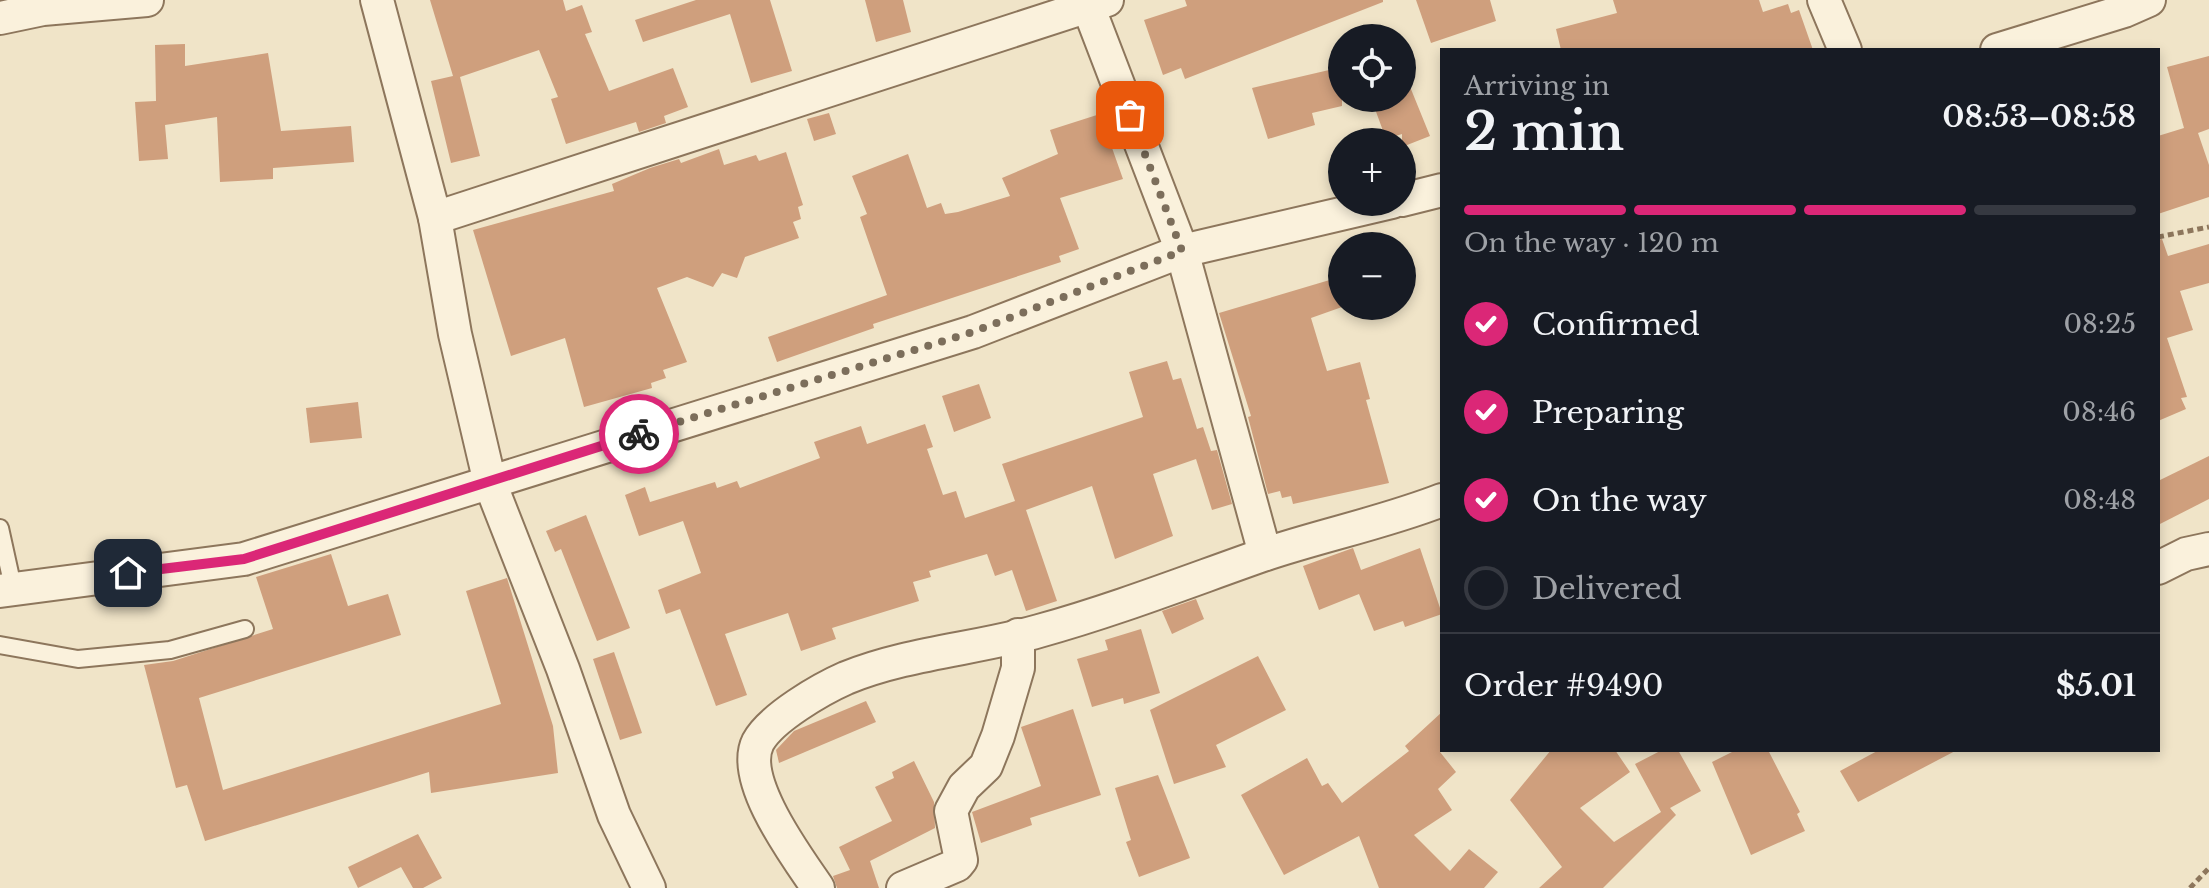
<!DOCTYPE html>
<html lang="en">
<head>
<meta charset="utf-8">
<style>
  body { margin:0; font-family:"Libre Baskerville",serif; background:#242831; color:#f1f3f6; height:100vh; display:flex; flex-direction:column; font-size:30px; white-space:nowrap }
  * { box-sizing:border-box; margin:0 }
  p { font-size:26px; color:#9ea1a6 }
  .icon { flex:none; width:44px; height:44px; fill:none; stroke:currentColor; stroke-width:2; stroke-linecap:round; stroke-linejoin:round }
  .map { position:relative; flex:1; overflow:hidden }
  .sheet { position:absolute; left:1440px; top:48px; width:720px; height:704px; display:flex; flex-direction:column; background:#171b24; border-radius:0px; box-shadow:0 4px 12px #0003 }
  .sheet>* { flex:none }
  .controls { position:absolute; left:1328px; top:24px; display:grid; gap:16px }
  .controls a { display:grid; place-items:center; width:88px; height:88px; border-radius:50%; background:#171b24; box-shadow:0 4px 12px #0003; font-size:40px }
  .pin { position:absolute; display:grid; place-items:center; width:68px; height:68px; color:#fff; margin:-34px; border-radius:16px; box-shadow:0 4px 12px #0006 }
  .courier { position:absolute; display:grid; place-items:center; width:80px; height:80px; margin:-40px; border:6px solid #db2777; border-radius:50%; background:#fff; color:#222; box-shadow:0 2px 10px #0007 }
  .overview em { font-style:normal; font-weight:600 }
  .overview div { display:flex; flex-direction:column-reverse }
  .overview { display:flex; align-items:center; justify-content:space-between; height:136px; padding:0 24px }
  h1 { font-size:52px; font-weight:600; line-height:60px }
  .bar { display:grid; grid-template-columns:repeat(4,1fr); gap:12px 8px; align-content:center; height:96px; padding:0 24px }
  .bar i { height:10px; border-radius:6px; background:#363941 }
  .bar .selected { background:#db2777 }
  .bar p { grid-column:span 4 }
  .line { display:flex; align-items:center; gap:20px; padding:0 24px; border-top:2px solid #363941 }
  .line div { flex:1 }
  ol { padding:0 24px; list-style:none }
  li { display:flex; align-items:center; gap:24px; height:88px }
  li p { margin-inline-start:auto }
  li .icon { padding:8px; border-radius:50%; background:#db2777; color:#fff; stroke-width:4 }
  li:last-child { color:#9ea1a6 }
  li i { width:44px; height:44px; border:4px solid #363941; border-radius:50% }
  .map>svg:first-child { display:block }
  .building { fill:#cf9f7d }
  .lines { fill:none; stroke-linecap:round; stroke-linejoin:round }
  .lane-casing { stroke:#8d765c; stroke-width:20 }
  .street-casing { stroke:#8d765c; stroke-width:36 }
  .path { stroke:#8d765c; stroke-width:5; stroke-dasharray:6 4; stroke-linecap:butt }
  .lane { stroke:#faf1dc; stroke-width:16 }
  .street { stroke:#faf1dc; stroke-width:32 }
  .done { stroke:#7c6e5b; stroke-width:8; stroke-dasharray:0 14.4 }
  .route { stroke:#db2777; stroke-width:10 }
</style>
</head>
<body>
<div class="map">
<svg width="2209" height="888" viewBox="0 0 2209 888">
  <rect width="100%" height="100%" fill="#f0e4c8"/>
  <!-- building -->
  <g class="building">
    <path d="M430,0H563L566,11L582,5L592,32L585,34L609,91L673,68L688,107L664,116L666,123L639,132L636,122L566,144L551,99L558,97L539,50L460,77L480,156L451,163L431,81L453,76Z"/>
    <path d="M696,0H770L792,71L751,83L730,14L643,42L635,20Z"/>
    <path d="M865,0H903L911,32L876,42Z"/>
    <path d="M1185,0H1383V2L1185,79L1181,68L1163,75L1144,20L1187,6Z"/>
    <path d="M1416,0H1490L1496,21L1431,43Z"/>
    <path d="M1613,0H1759L1763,12L1788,4L1791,13L1799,10L1813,50H1561L1556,29L1617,13Z"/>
    <path d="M185,44V66L268,53L281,131L351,126L354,162L273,168V179L220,182L217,117L165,125L168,159L139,161L135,102L156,101L155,45Z"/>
    <path d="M2209,56V129L2198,133L2209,165V197L2158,214V136L2184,128L2167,67Z"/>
    <path d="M1342,67V106L1312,113L1315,125L1268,139L1252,88Z"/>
    <path d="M1402,67L1430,136L1402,147V134L1386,139L1371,98H1402Z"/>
    <path d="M829,113L836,134L814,141L807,119Z"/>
    <path d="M1100,114L1123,179L1060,198L1079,249L1059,256L1061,262L873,324L874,328L777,362L768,337L887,295L860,217L867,214L852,176L908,154L927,208L941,203L945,214L958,212L1010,196L1002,178L1058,154L1050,130Z"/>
    <path d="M719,149L724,165L756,155L759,161L786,152L803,205L798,207L801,219L793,222L799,238L745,257L737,278L722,273L713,287L687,277L657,288L687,362L663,370L666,378L651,383L652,388L584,407L565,338L511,356L473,230L614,191L612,184L650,168L679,159L681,163Z"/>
    <path d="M2162,239L2168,256L2209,244V283L2180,291L2193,330L2167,338L2187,397L2181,398L2186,409L2158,421V240Z"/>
    <path d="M1333,279L1342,307L1311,318L1327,371L1360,362L1370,399L1366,400L1389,483L1293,504L1291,496L1282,498L1280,491L1268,494L1248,417L1251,416L1219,313Z"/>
    <path d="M1167,361L1173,380L1181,378L1197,429L1203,427L1211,451L1217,450L1232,504L1212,510L1196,459L1153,474L1173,536L1115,559L1092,486L1026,510L1057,601L1026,611L1012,570L995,576L987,554L929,571L931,577L913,582L919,601L832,628L836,639L801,651L788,613L725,634L747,695L716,706L680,609L666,614L658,590L701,573L683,521L639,536L625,495L645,487L650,502L715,482L717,488L737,481L740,488L820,458L814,442L861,426L867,444L925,424L933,447L927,449L943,495L956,491L965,518L1015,501L1002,464L1143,417L1129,372Z"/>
    <path d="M979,384L991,418L954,432L942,396Z"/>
    <path d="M358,402L362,438L310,443L306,408Z"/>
    <path d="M2209,456V499L2158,525V481Z"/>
    <path d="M586,515L630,628L597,641L561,549L555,552L546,531Z"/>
    <path d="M1353,548L1361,570L1420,548L1442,614L1405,627L1403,621L1374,631L1359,594L1319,610L1303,566Z"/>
    <path d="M331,554L348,606L388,594L401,635L199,698L223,790L501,704L466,591L507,578L553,726L558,773L431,793L429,772L205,841L187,785L176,788L144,665L173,661L273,629L256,577Z"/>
    <path d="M1196,599L1204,619L1172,634L1162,611Z"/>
    <path d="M1141,629L1160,693L1124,704L1123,698L1092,707L1077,659L1108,650L1105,640Z"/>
    <path d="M614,652L642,733L620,740L593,659Z"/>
    <path d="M1258,656L1286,710L1216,745L1226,767L1174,784L1150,710Z"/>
    <path d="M866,701L876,722L779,763L776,750L794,731Z"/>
    <path d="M1073,709L1101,795L1030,818L1032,825L981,843L972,812L1041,786L1021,727Z"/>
    <path d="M1442,712L1440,752L1456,772L1438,789L1452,810L1414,835L1450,871L1469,849L1498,872L1484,888H1379L1359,836L1284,875L1241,795L1307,758L1322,786L1328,783L1342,803L1409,751L1405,746Z"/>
    <path d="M1551,750H1615L1630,772L1580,808L1614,842L1661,812L1635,764L1662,750H1678L1701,791L1670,808L1676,815L1603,888H1539L1562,867L1510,800Z"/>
    <path d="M1736,750H1768L1800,812L1797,814L1805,831L1751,855L1712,762Z"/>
    <path d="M1879,750H1957L1858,802L1840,771Z"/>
    <path d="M914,761L934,802L935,828L870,861L879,888H837L833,876L850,870L839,847L892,821L875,787L894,778L892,772Z"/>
    <path d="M1158,775L1190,858L1139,877L1126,842L1131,840L1115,788Z"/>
    <path d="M418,834L442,878L423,888H413L401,867L358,888L348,867Z"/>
  </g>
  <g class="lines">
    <defs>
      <g id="lane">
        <path d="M0,528L13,587"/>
        <path d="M0,645L78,659L170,650L245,629"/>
      </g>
      <g id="street">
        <path d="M377,0L435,218L455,334L490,483L563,669L614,815L649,888"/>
        <path d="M1824,0L1845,50"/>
        <path d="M1088,6L1182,251L1265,554"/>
        <path d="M0,18L43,9L147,0"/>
        <path d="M1997,50L2124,11L2149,0"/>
        <path d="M1402,200L1442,190"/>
        <path d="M435,218L1107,0"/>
        <path d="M2158,568L2186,554L2209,549"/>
        <path d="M0,591L244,559L973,332L1182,251L1392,202"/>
        <path d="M818,888C797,857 739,780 758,742C771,718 821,689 846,678C907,653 976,649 1039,631C1115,610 1189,581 1263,555C1322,535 1383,523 1442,500"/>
        <path d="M903,888L957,865L961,860L951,811L964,787L986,766L998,736L1018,668V635"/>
      </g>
    </defs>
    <!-- lane casing -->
    <use href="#lane" class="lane-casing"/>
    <!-- street casing -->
    <use href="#street" class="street-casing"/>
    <!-- path -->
    <g class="path">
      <path d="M2158,237L2209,227"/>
      <path d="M2190,888L2209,868"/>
    </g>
    <!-- lane -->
    <use href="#lane" class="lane"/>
    <!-- street -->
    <use href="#street" class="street"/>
  </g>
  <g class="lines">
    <!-- done -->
    <path class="done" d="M639,434L973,332L1182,251L1130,115"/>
    <!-- route -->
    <path class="route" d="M128,573L244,559L639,434"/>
  </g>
</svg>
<div class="controls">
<a><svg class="icon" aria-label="locate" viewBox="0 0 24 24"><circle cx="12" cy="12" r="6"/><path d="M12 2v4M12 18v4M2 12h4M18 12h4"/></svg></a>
<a>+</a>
<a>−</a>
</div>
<div class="pin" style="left:1130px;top:115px;background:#ea580c"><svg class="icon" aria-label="bag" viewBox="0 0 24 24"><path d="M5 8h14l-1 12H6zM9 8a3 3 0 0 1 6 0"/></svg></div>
<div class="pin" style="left:128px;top:573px;background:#1f2937"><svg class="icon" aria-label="home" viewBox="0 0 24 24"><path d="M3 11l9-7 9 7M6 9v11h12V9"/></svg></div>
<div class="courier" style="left:639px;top:434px"><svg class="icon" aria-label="bike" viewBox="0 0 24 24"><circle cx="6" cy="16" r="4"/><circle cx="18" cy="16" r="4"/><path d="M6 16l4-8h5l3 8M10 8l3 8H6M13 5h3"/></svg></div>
<section class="sheet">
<div class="overview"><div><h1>2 min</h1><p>Arriving in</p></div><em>08:53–08:58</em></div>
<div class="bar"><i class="selected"></i><i class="selected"></i><i class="selected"></i><i></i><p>On the way · 120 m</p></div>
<ol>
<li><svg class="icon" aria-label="check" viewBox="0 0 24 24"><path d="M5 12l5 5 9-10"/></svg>Confirmed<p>08:25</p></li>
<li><svg class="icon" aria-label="check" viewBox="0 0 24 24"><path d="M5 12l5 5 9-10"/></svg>Preparing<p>08:46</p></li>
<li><svg class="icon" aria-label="check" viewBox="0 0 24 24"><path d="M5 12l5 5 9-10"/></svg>On the way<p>08:48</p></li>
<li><i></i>Delivered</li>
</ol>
<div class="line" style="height:104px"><div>Order #9490</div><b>$5.01</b></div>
</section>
</div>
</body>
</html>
